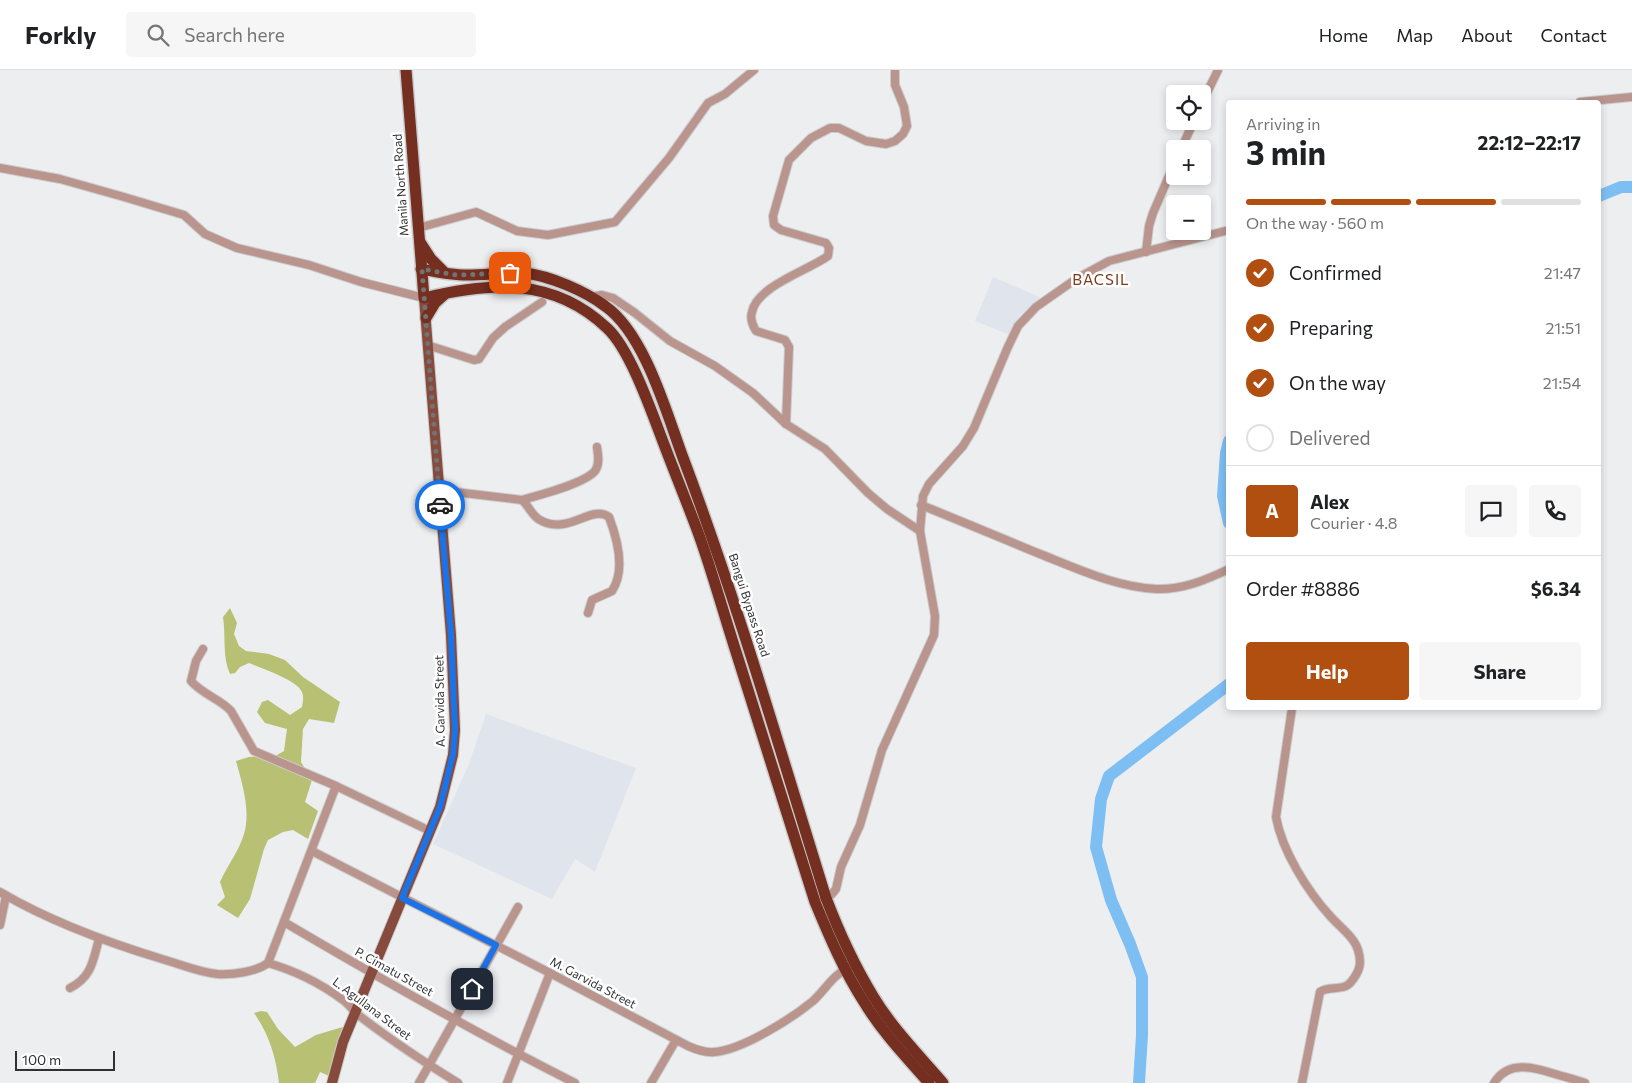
<!DOCTYPE html>
<html lang="en">
<head>
<meta charset="utf-8">
<style>
  body { margin:0; font-family:Commissioner,sans-serif; background:#f6f6f6; color:#202124; height:100vh; display:flex; flex-direction:column; font-size:19px; white-space:nowrap }
  * { box-sizing:border-box; margin:0 }
  p { font-size:16px; color:#757577 }
  .icon { flex:none; width:28px; height:28px; fill:none; stroke:currentColor; stroke-width:2; stroke-linecap:round; stroke-linejoin:round }
  .map { position:relative; flex:1; overflow:hidden }
  .details { position:absolute; left:1226px; top:30px; width:375px; height:610px; display:flex; flex-direction:column; background:#fff; border-radius:5px; box-shadow:0 2px 8px #0003 }
  .details>* { flex:none }
  .buttons { position:absolute; left:1166px; top:15px; display:grid; gap:10px }
  .buttons a { display:grid; place-items:center; width:45px; height:45px; border-radius:5px; background:#fff; box-shadow:0 2px 8px #0003; font-size:25px }
  .scale { position:absolute; left:15px; bottom:12px; width:100px; box-sizing:border-box; padding-left:5px; border:2px solid #313132; border-top:0; font-size:14px; line-height:18px; white-space:nowrap; color:#313132; -webkit-text-stroke:4px #fff; paint-order:stroke }
  .pin { position:absolute; display:grid; place-items:center; width:42px; height:42px; color:#fff; margin:-21px; border-radius:10px; box-shadow:0 2px 8px #0006 }
  .courier { position:absolute; display:grid; place-items:center; width:50px; height:50px; margin:-25px; border:4px solid #1a73e8; border-radius:50%; background:#fff; color:#222; box-shadow:0 1px 6px #0007 }
  .head em { font-style:normal; font-weight:700 }
  .head div { display:flex; flex-direction:column-reverse }
  .head { display:flex; align-items:center; justify-content:space-between; height:85px; padding:0 20px }
  h1 { font-size:32px; font-weight:700; line-height:38px }
  .bar { display:grid; grid-template-columns:repeat(4,1fr); gap:8px 5px; align-content:center; height:60px; padding:0 20px }
  .bar i { height:6px; border-radius:4px; background:#e0e0e0 }
  .bar .selected { background:#b14f11 }
  .bar p { grid-column:span 4 }
  .line { display:flex; align-items:center; gap:12px; padding:0 20px; border-top:1px solid #e0e0e0 }
  .line div { flex:1 }
  .round { display:grid; place-items:center; flex:none; width:52px; height:52px; border-radius:5px; background:#f6f6f6 }
  ol { padding:0 20px; list-style:none }
  li { display:flex; align-items:center; gap:15px; height:55px }
  li p { margin-inline-start:auto }
  li .icon { padding:5px; border-radius:50%; background:#b14f11; color:#fff; stroke-width:4 }
  li:last-child { color:#757577 }
  li i { width:28px; height:28px; border:2px solid #e0e0e0; border-radius:50% }
  .cta { display:flex; gap:10px; margin-top:auto; padding:10px 20px }
  .cta a { flex:1; height:58px; border-radius:5px; background:#b14f11; color:#fff; font-size:20px; font-weight:700; line-height:58px; text-align:center }
  .cta a+a { background:#f6f6f6; color:#202124 }
  header { display:flex; align-items:center; gap:30px; box-sizing:border-box; height:70px; padding:0 25px; background:#fff; border-bottom:1px solid #e0e0e0 }
  header strong { font-size:24px }
  nav { display:flex; gap:28px; margin-inline-start:auto; font-size:18px }
  .search { width:350px; height:45px; background:#f6f6f6; display:flex; align-items:center; gap:12px; box-sizing:border-box; padding:0 18px; border-radius:5px; color:#757577; font-size:19px }
  .map>svg:first-child { display:block }
  .built { fill:#e0e4ed }
  .forest { fill:#b8c073 }
  .lines { fill:none; stroke-linecap:round; stroke-linejoin:round }
  .river { stroke:#7ebff3; stroke-width:12 }
  .minor-casing { stroke:#cbccce; stroke-width:10 }
  .major-casing { stroke:#cbccce; stroke-width:12 }
  .highway-casing { stroke:#cbccce; stroke-width:14 }
  .minor { stroke:#b9958d; stroke-width:8 }
  .major { stroke:#874b3d; stroke-width:10 }
  .highway { stroke:#742f20; stroke-width:11 }
  .done { stroke:#737374; stroke-width:5; stroke-dasharray:0 9 }
  .route { stroke:#1a73e8; stroke-width:6 }
  .labels { text-anchor:middle; stroke-width:5; stroke-linejoin:round; paint-order:stroke }
  .street-label { font-size:12px; fill:#313132; stroke:#fff }
  .quarter-label { font-size:15px; letter-spacing:1px; fill:#7b3b19; stroke:#fff }
</style>
</head>
<body>
<header>
<strong>Forkly</strong>
<div class="search"><svg class="icon" aria-label="search" viewBox="0 0 24 24"><circle cx="10" cy="10" r="6"/><path d="M15 15l6 6"/></svg>Search here</div>
<nav><a>Home</a><a>Map</a><a>About</a><a>Contact</a></nav>
</header>
<div class="map">
<svg width="1632" height="1013" viewBox="0 0 1632 1013">
  <rect width="100%" height="100%" fill="#edeef0"/>
  <!-- built -->
  <g class="built">
    <path d="M993,207L1040,227L1019,246L1010,265L975,251Z"/>
    <path d="M486,644L636,698L595,802L575,789L552,829L433,774L469,694Z"/>
  </g>
  <!-- forest -->
  <g class="forest">
    <path d="M230,538L237,553L234,564L239,576L246,581L269,584L285,590L303,607L340,632L334,653L309,649L303,659L301,692L312,710L305,732L318,741L308,769L293,760L283,762L268,770L264,779L250,829L238,848L217,835L225,827L220,812C227,796 239,781 244,764C251,741 242,713 236,691L249,687L277,685L284,681L287,659L265,653L257,642L262,632L268,630L290,645L302,637C303,632 304,627 302,622C297,610 261,598 249,593L240,597L235,603L230,604C222,586 226,566 223,547Z"/>
    <path d="M261,941L267,942L278,959L295,977L316,965L346,956L334,985L329,1006L320,1002L315,1013H279C276,987 269,964 254,943Z"/>
  </g>
  <g class="lines">
    <!-- river -->
    <g class="river">
      <path d="M1599,126L1621,117H1632"/>
      <path d="M1229,371L1226,383L1223,426L1229,453"/>
      <path d="M1139,1013L1142,965V907L1130,874L1111,830L1096,777L1101,729L1109,706L1229,614"/>
    </g>
    <defs>
      <g id="minor">
        <path d="M1580,32L1632,27"/>
        <path d="M1202,33L1218,0"/>
        <path d="M1181,79L1194,51"/>
        <path d="M0,98L60,109L124,127L184,145L205,164L237,178L309,195L361,212L424,228"/>
        <path d="M418,158L476,142L517,161L548,165L615,152L669,88L708,33L725,24L754,0"/>
        <path d="M1146,182L1149,156L1153,143L1175,92"/>
        <path d="M590,227L602,225L613,228L635,243L670,271L715,296L753,323L786,354L825,379L868,423L887,439L920,461"/>
        <path d="M427,275L474,290L479,289L493,268L505,257L542,232"/>
        <path d="M786,354L789,277L785,270L756,261C753,256 750,248 752,242C757,216 809,200 828,186L829,178L826,173L781,160L774,155L773,146L789,90L811,68L830,58H839L866,71L886,74L895,71L903,64L907,56L904,37L895,15V0"/>
        <path d="M438,420L522,430C529,436 532,446 540,450C568,466 591,434 609,447C617,468 626,500 612,521L592,530L588,543"/>
        <path d="M522,430C539,425 584,414 595,401C600,394 598,385 597,377"/>
        <path d="M921,435C961,451 1001,468 1040,484C1078,499 1116,517 1156,519C1182,520 1206,510 1229,499"/>
        <path d="M203,579L196,591L191,611C202,624 220,629 231,641L254,681L336,716L430,761"/>
        <path d="M1292,638L1276,747C1282,781 1308,822 1331,847C1340,857 1354,867 1358,880C1362,893 1360,901 1351,912C1343,922 1329,915 1320,922L1302,1013"/>
        <path d="M312,781L550,903L688,976C697,980 705,983 714,982C742,980 791,949 813,931C825,920 833,905 849,897"/>
        <path d="M0,822C51,852 106,872 162,889C180,894 198,902 217,904C232,905 256,902 268,893L336,716"/>
        <path d="M824,829L832,824L836,819L841,797L860,755L882,680L934,565L935,546L920,461L923,426L929,414L963,376L974,358L1007,279L1018,256L1036,237L1076,209L1109,191L1229,160"/>
        <path d="M284,852C379,908 476,963 575,1013"/>
        <path d="M0,855L6,826"/>
        <path d="M268,893C296,901 320,913 343,930C349,934 352,940 357,944C389,969 424,992 458,1013"/>
        <path d="M70,918C92,907 93,890 99,869"/>
        <path d="M419,1013L518,837"/>
        <path d="M507,1013L550,903"/>
        <path d="M651,1013L676,970"/>
        <path d="M1494,1013C1508,990 1533,997 1555,1004C1565,1007 1575,1009 1585,1013"/>
      </g>
      <path id="major" d="M332,1013L343,972L440,737L453,685L455,660L451,565L424,228"/>
      <g id="highway">
        <path d="M406,0L424,228C491,212 553,207 607,258C631,280 653,346 665,377C676,406 688,435 699,465C713,504 724,545 737,585C763,667 789,750 815,832C829,866 844,901 864,932C882,962 906,987 929,1013"/>
        <path d="M420,172L431,189L444,202"/>
        <path d="M421,199C437,202 452,205 467,205C486,205 506,202 525,203C550,206 585,221 605,236C644,263 666,341 682,385C737,531 780,680 826,828C839,862 854,895 873,926C892,958 919,985 943,1013"/>
        <path d="M426,248L435,233L445,224"/>
      </g>
    </defs>
    <!-- minor casing -->
    <use href="#minor" class="minor-casing"/>
    <!-- major casing -->
    <use href="#major" class="major-casing"/>
    <!-- highway casing -->
    <use href="#highway" class="highway-casing"/>
    <!-- minor -->
    <use href="#minor" class="minor"/>
    <!-- major -->
    <use href="#major" class="major"/>
    <!-- highway -->
    <use href="#highway" class="highway"/>
  </g>
  <g class="lines">
    <!-- done -->
    <path class="done" d="M440,435L422,199L456,205L510,203"/>
    <!-- route -->
    <path class="route" d="M440,435L451,565L455,660L453,684L440,737L402,828L496,875L472,919"/>
  </g>
  <g class="labels">
    <!-- street labels -->
    <g class="street-label">
      <text transform="translate(401 115) rotate(-94)" y="4">Manila North Road</text>
      <text transform="translate(749 535) rotate(72)" y="4">Bangui Bypass Road</text>
      <text transform="translate(440 631) rotate(-91)" y="4">A. Garvida Street</text>
      <text transform="translate(394 902) rotate(29)" y="4">P. Cimatu Street</text>
      <text transform="translate(593 913) rotate(28)" y="4">M. Garvida Street</text>
      <text transform="translate(372 939) rotate(37)" y="4">L. Agullana Street</text>
    </g>
    <!-- quarter labels -->
    <g class="quarter-label">
      <text x="1101" y="215">BACSIL</text>
    </g>
  </g>
</svg>
<div class="buttons">
<a><svg class="icon" aria-label="locate" viewBox="0 0 24 24"><circle cx="12" cy="12" r="6"/><path d="M12 2v4M12 18v4M2 12h4M18 12h4"/></svg></a>
<a>+</a>
<a>−</a>
</div>
<div class="scale">100 m</div>
<div class="pin" style="left:510px;top:203px;background:#ea580c"><svg class="icon" aria-label="bag" viewBox="0 0 24 24"><path d="M5 8h14l-1 12H6zM9 8a3 3 0 0 1 6 0"/></svg></div>
<div class="pin" style="left:472px;top:919px;background:#1f2937"><svg class="icon" aria-label="home" viewBox="0 0 24 24"><path d="M3 11l9-7 9 7M6 9v11h12V9"/></svg></div>
<div class="courier" style="left:440px;top:435px"><svg class="icon" aria-label="car" viewBox="0 0 24 24"><path d="M5 17H2v-5l4-1 3-4h7l3 4 3 1v5h-3M9 17h6M6 11h13"/><circle cx="7" cy="17" r="2"/><circle cx="17" cy="17" r="2"/></svg></div>
<section class="details">
<div class="head"><div><h1>3 min</h1><p>Arriving in</p></div><em>22:12–22:17</em></div>
<div class="bar"><i class="selected"></i><i class="selected"></i><i class="selected"></i><i></i><p>On the way · 560 m</p></div>
<ol>
<li><svg class="icon" aria-label="check" viewBox="0 0 24 24"><path d="M5 12l5 5 9-10"/></svg>Confirmed<p>21:47</p></li>
<li><svg class="icon" aria-label="check" viewBox="0 0 24 24"><path d="M5 12l5 5 9-10"/></svg>Preparing<p>21:51</p></li>
<li><svg class="icon" aria-label="check" viewBox="0 0 24 24"><path d="M5 12l5 5 9-10"/></svg>On the way<p>21:54</p></li>
<li><i></i>Delivered</li>
</ol>
<div class="line" style="height:90px"><b class="round" style="background:#b14f11;color:#fff">A</b><div><b>Alex</b><p>Courier · 4.8</p></div><a class="round"><svg class="icon" aria-label="chat" viewBox="0 0 24 24"><path d="M4 5h16v11H9l-5 4z"/></svg></a><a class="round"><svg class="icon" aria-label="phone" viewBox="0 0 24 24"><path d="M5 4h4l2 5-3 2q2 4 5 5l2-3 5 2v4C11 20 4 13 5 4z"/></svg></a></div>
<div class="line" style="height:65px"><div>Order #8886</div><b>$6.34</b></div>
<div class="cta"><a>Help</a><a>Share</a></div>
</section>
</div>
</body>
</html>
